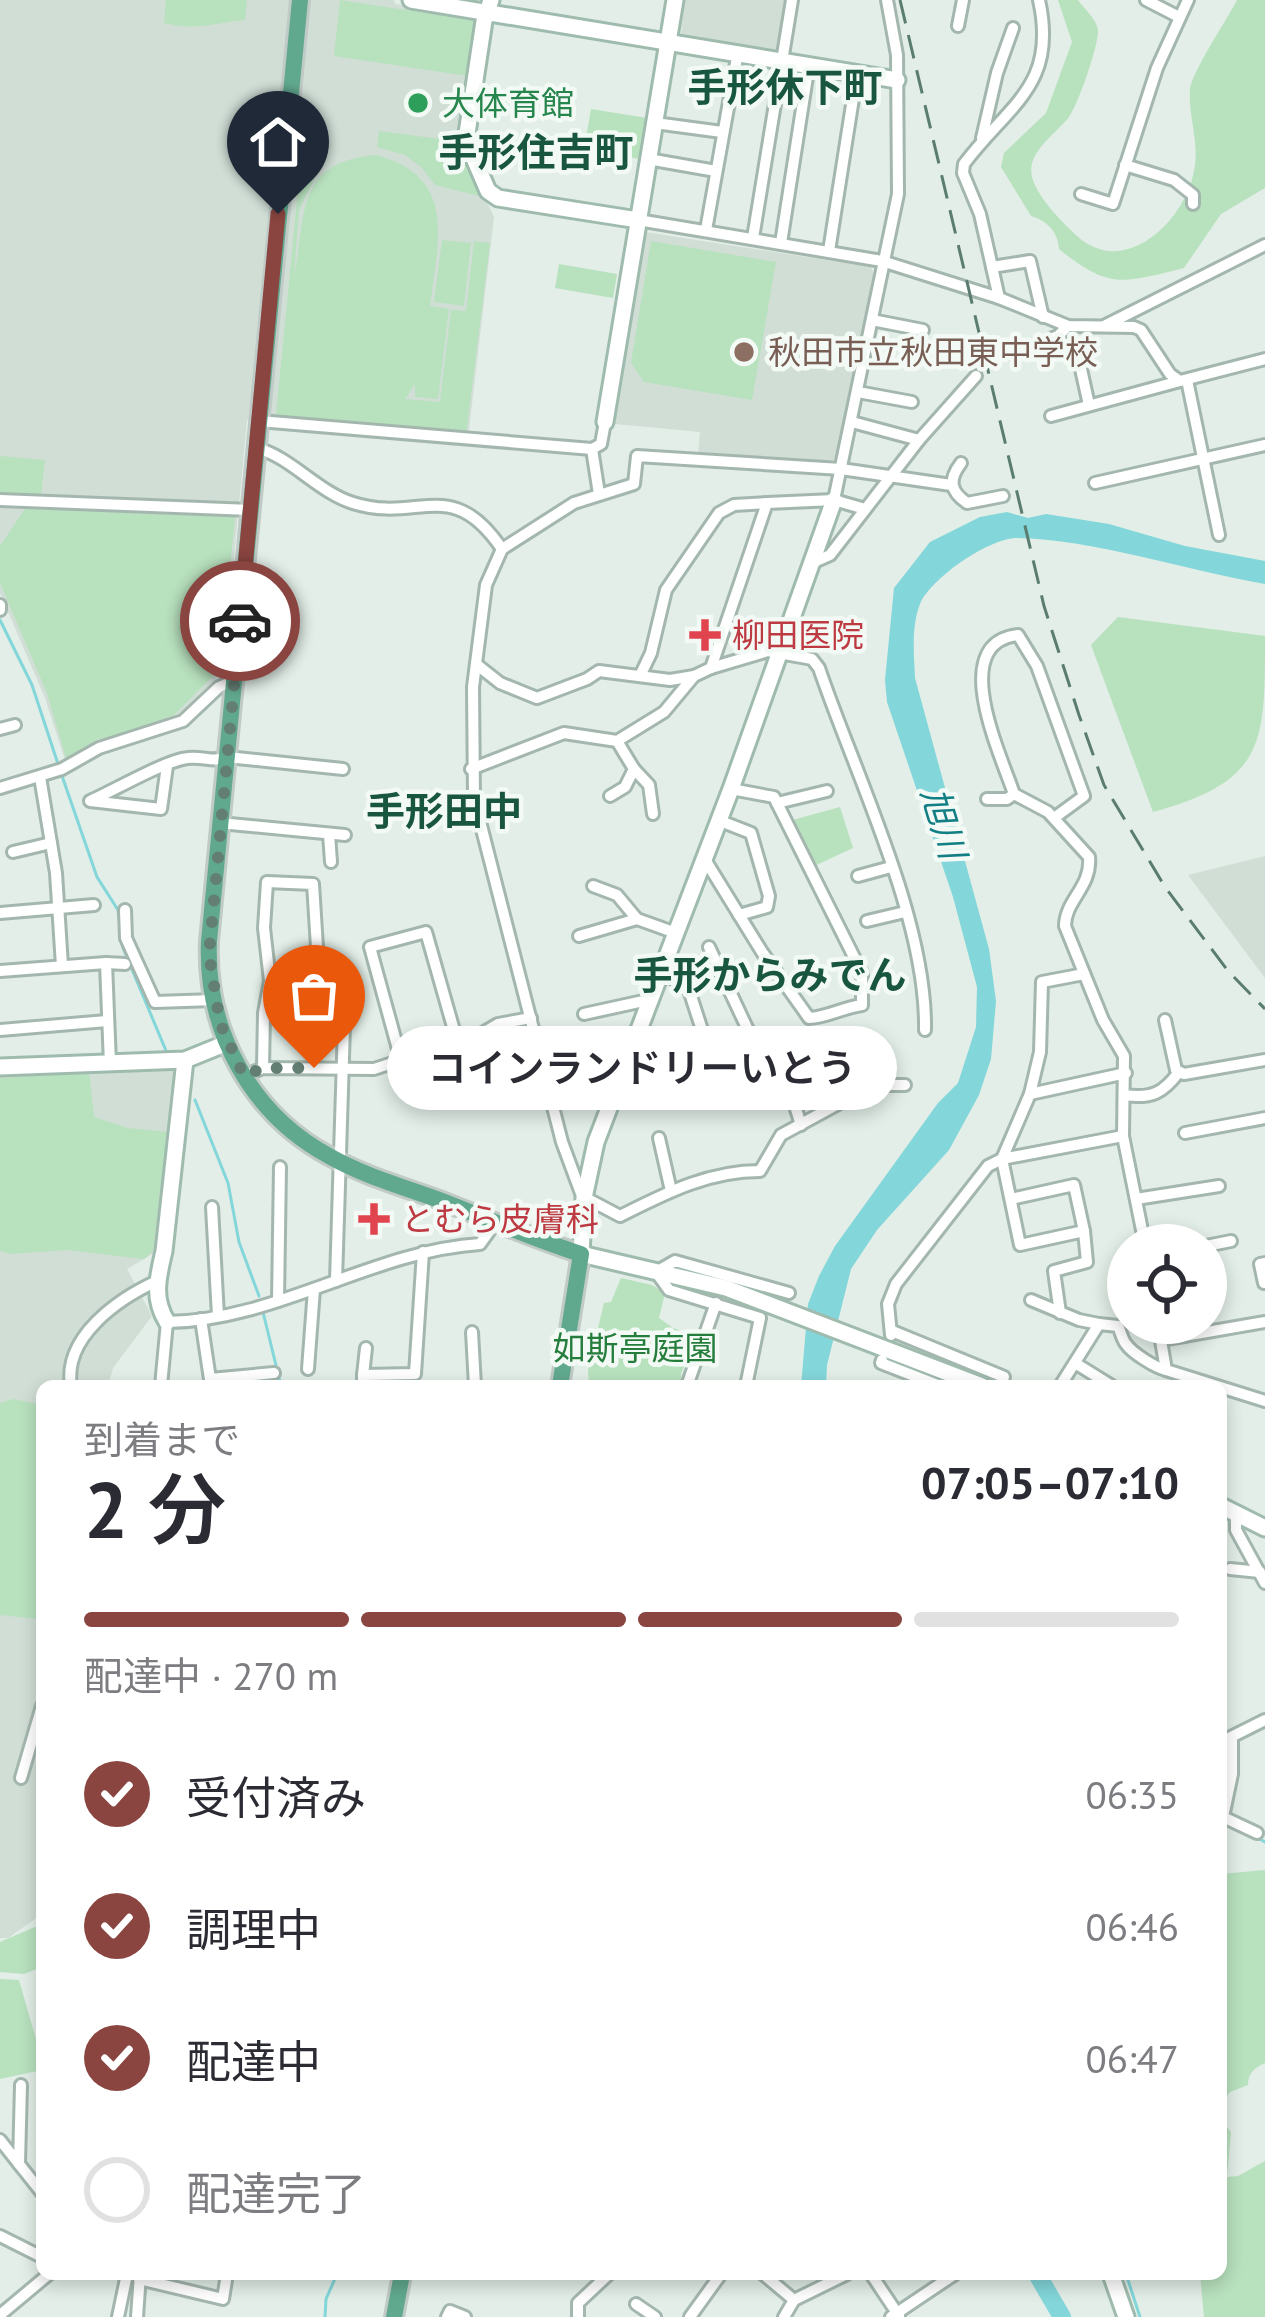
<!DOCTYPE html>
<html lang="ja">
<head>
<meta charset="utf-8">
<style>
  body { margin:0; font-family:"PT Sans","Noto Sans JP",sans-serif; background:#f2f2f3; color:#2b2b33; height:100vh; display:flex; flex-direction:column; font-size:45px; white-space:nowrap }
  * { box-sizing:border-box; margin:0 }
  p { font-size:39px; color:#7c7c81 }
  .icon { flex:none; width:66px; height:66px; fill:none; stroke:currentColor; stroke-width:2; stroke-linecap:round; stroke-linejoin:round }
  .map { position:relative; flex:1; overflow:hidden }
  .side { position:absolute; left:36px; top:1380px; width:1191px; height:900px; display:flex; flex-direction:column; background:#fff; border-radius:18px; box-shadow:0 6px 18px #0003 }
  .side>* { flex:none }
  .buttons { position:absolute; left:1107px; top:1224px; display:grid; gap:24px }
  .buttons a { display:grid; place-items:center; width:120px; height:120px; border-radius:50%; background:#fff; box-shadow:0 6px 18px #0003; font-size:60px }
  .pin { position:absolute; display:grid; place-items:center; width:102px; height:102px; color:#fff; margin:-123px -51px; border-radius:50% 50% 50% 0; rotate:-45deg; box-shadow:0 0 12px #0007 }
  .pin .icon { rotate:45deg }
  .courier { position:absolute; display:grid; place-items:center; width:120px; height:120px; margin:-60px; border:9px solid #8a4540; border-radius:50%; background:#fff; color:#222; box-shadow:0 3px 15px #0007 }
  .bubble { position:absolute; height:84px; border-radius:42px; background:#fff; box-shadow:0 6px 18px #0003; font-size:39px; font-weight:600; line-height:84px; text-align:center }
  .summary em { font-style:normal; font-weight:600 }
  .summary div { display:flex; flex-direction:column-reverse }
  .summary { display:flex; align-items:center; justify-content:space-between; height:204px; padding:0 48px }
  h1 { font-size:78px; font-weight:600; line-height:90px }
  .bar { display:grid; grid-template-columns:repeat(4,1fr); gap:18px 12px; align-content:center; height:144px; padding:0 48px }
  .bar i { height:15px; border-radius:9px; background:#e1e1e2 }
  .bar .active { background:#8a4540 }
  .bar p { grid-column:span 4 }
  ol { padding:0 48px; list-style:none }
  li { display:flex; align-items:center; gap:36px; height:132px }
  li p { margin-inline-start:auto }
  li .icon { padding:12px; border-radius:50%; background:#8a4540; color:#fff; stroke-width:4 }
  li:last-child { color:#7c7c81 }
  li i { width:66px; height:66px; border:6px solid #e1e1e2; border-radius:50% }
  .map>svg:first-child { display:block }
  .built { fill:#d0ded6 }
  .green { fill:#b8e1be }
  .water { fill:#83d6d9 }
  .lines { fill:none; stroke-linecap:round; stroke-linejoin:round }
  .stream { stroke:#83d6d9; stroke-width:3 }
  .river { stroke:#83d6d9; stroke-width:18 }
  .street-casing { stroke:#a4b7ae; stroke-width:16 }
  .secondary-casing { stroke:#9fbbae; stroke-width:21 }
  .primary-casing { stroke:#c0cac6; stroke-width:22 }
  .street { stroke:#fff; stroke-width:10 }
  .secondary { stroke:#fff; stroke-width:15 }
  .primary { stroke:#61a98e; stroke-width:16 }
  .rail { stroke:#5a7d6f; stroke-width:3; stroke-dasharray:24 12; stroke-linecap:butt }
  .done { stroke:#637e73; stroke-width:12; stroke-dasharray:0 21.6 }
  .route { stroke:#8a4540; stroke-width:15 }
  .leisure-dot { fill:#2e9e5b; stroke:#f3faf5; stroke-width:4.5 }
  .education-dot { fill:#8d6e63; stroke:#f3faf5; stroke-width:4.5 }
  .health-dot { fill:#e0444e; stroke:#f3faf5; stroke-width:4.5 }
  .labels { text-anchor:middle; stroke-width:9; stroke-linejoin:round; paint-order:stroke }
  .leisure-label { font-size:33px; fill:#27864d; stroke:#f3faf5; text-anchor:start }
  .education-label { font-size:33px; fill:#785e54; stroke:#f3faf5; text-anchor:start }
  .health-label { font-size:33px; fill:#be3a42; stroke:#f3faf5; text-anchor:start }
  .park-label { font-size:33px; fill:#257d3c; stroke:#f3faf5 }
  .water-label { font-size:36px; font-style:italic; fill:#127f85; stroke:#f3faf5 }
  .quarter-label { font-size:39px; font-weight:bold; fill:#195640; stroke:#f3faf5 }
</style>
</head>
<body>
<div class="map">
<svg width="1265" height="2317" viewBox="0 0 1265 2317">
  <rect width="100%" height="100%" fill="#e2eee7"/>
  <!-- built -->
  <g class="built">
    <path d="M0,0H394L395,4L474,16L478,22L459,143L494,217L468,438L274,419L247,420L223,671L178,718L66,763L45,698L0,593Z"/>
    <path d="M684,0H788L780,49L776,52L681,37Z"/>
    <path d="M645,232L871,267L876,279L842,455L827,464L698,455L700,432L615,424Z"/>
    <path d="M1265,856V978L1188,875Z"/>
    <path d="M161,1066L177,1072L156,1252L127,1269L152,1316L113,1368L108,1386H42V1733L39,1749L42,1750V1914L8,1938H0V1076Z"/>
  </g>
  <!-- green -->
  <g class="green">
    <path d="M166,0H247L245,20C214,23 196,31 164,23Z"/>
    <path d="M340,0L472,20L475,24L468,76L334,56Z"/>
    <path d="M1058,0H1078C1084,9 1096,18 1098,30C1099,44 1078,105 1069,117C1056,134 1026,152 1032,177C1038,198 1061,221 1076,235C1123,280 1185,222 1194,171C1200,142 1188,117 1190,89C1191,73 1228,18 1237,0H1265V188L1221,214L1184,268C1122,283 1110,290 1059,249C1058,231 1047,221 1031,216L1001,167L1004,153L1046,113L1072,42Z"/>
    <path d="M591,109L647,118L640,159L584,150Z"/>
    <path d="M379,131L455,141L483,197L435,185L421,167L405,155L377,147Z"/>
    <path d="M376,155C458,177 438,240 430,306L449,309L438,399L415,397V384L405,399L440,402L451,310L466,311L474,241L490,243L466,435L276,415L300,170L318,172L299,210L294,276C307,215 294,162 376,155Z"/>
    <path d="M442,240L471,243L464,306L434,302Z"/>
    <path d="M651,241L776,262L752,400L644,382L631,363Z"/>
    <path d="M559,264L617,274L613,298L555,288Z"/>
    <path d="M0,456L45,460L41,495L0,493Z"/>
    <path d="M25,509L235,517L220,669L174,715L124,735L98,739L66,758L47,693L0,583V546Z"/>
    <path d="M1118,617L1265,636C1265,745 1265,781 1153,812L1091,645Z"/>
    <path d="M840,807L853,848L812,867L789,821Z"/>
    <path d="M89,1072L94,1117L128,1128L167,1132L153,1251L144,1259L67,1250L11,1254L0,1251V1078Z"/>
    <path d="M621,1278L652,1285L665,1293L659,1318L673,1328L699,1337L681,1373V1386H589L588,1370L604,1303L611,1302Z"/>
    <path d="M13,1399L34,1403L42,1408V1587L37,1619L0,1615V1403Z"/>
    <path d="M1265,1870V2063C1255,2068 1248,2072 1248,2085L1230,2092L1221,2104V1874Z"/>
    <path d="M42,1924V1967L24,1974L0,1972V1942Z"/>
    <path d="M0,1979L19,1980L42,2060V2070L0,2079Z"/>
    <path d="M1221,2119L1231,2132L1227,2177L1238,2176L1265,2161V2317H1204L1200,2274H1221Z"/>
  </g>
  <!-- water -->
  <path class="water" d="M1007,512L1028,518L1046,514L1109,524L1185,546L1265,561V584C1189,571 1092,539 1017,538C989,538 931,578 920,604C911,627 914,654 915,678L989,949L996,1001L991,1059L979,1095L949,1150L877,1230L851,1269L827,1365L826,1386H801L808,1304L819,1276L835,1246L938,1103L958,1083L976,1027L977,987L953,897L887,702L885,680L894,588L930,542L980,517Z"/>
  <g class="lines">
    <!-- stream -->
    <g class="stream">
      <path d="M0,620L32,685L58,764"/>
      <path d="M61,773L97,877L118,910L123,948L167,1053"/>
      <path d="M195,1100L228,1183L239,1242L259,1296"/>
      <path d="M263,1312L281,1386"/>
      <path d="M1256,1837L1265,1842"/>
      <path d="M1126,2274L1140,2317"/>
      <path d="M325,2317L326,2299L337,2274"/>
    </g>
    <!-- river -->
    <path class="river" d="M1037,2274L1062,2317"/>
    <defs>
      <g id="street">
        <path d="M1146,0L1179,17"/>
        <path d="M958,26L963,0"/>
        <path d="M655,123L722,132"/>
        <path d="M982,138L997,73L1013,28"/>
        <path d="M648,159L716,171"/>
        <path d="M1125,165L1174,180L1193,195V204"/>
        <path d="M1081,194L1113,204L1157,68L1188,0"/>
        <path d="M638,220L882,261L999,298L1068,326L1134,327L1141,330L1170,374L1180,381L1265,359"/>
        <path d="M706,230L738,52"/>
        <path d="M753,238L792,0"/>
        <path d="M781,243L809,64"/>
        <path d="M829,251L857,73"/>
        <path d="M992,267L1030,261L1043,317"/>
        <path d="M999,298L980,214L963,173L964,164C1009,104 1058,86 1039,0"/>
        <path d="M872,320L923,330"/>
        <path d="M1104,326L1265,245"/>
        <path d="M1013,354L1058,336L1068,326"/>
        <path d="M1079,360L1089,405"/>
        <path d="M1187,380L1219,535"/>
        <path d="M858,392L912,402"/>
        <path d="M1051,416L1180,381"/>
        <path d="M259,421L592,449"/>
        <path d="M852,422L919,440"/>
        <path d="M257,448C292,458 318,492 353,503C419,524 451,474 502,549"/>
        <path d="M961,463C948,480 950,491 967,503L1003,496"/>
        <path d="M1095,483L1265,445"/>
        <path d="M599,494L592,449L601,444L605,422"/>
        <path d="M0,500L251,510"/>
        <path d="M834,500L898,194L897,55L887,0"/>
        <path d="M812,563L830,555L919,440L976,376"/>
        <path d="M0,605V610"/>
        <path d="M476,664L500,683L537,698L587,679L599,671L670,680L694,676"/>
        <path d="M711,668L767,503L834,500L865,509"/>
        <path d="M640,676L651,653L666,590L719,513L734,505L767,503"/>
        <path d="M0,729L15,725"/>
        <path d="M167,766L161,809L90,801C113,791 166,760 188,758C203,756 213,763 227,757L343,769"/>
        <path d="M471,769L564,733L617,741L664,712L694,676L711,668L768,651L812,659L819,668C855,774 927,919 925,1030"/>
        <path d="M634,769L649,785L653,814"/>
        <path d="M40,777L56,873L62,966"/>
        <path d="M0,788L62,769L99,748L183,721L219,687L235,680"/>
        <path d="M610,796L625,787L634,769L617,741"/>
        <path d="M987,799H1007L1014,794"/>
        <path d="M777,803L827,791"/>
        <path d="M1054,818L1084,796L1037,666L1018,635C947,643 1001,755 1014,794L1048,812L1089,857C1092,887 1065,900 1065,926L1103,1020L1124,1056L1123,1136L1145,1245"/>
        <path d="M718,820L751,833L769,896L767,907L739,915"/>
        <path d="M220,823L345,835"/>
        <path d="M329,834L331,862"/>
        <path d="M13,852L51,843"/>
        <path d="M704,858L762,952L809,1018C828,1017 841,1008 862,1005V973L774,797L731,789"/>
        <path d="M858,876L891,867"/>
        <path d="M593,886L617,895L637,919L676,933"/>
        <path d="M125,910L126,938L155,1002L214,1000"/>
        <path d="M0,913L94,905"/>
        <path d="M867,921L905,912"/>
        <path d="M579,936L637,919"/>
        <path d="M106,963L125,964"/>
        <path d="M660,970L689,990L702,1030"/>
        <path d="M0,971L106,963L110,1064"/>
        <path d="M584,1014L648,1000"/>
        <path d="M1165,1020L1176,1070L1184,1074L1265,1060"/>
        <path d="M0,1030L107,1021"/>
        <path d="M401,1060L370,947L426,932L457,1041"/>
        <path d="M627,1062L645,1095L756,1069L764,1064L709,947"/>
        <path d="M263,1068L264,1013L270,981L264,928L267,882L313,884L318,963L270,981"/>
        <path d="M244,1076L263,1068L374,1069L481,1034L498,1024L531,1018"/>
        <path d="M787,1080L801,1125"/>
        <path d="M905,1085H873L781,1135L760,1171C708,1171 666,1193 620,1216L582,1196L562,1142L474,798L473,687L486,585L502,549L574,503L634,484L637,456L841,469L951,485"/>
        <path d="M1030,1094L1126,1073"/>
        <path d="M1124,1095C1152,1099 1163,1093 1179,1072"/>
        <path d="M1185,1133L1265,1118"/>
        <path d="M659,1138L671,1191"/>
        <path d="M1011,1199L1074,1185L1084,1231L1020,1245L1002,1159L1030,1094L1040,1052L1042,982L1084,974"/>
        <path d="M1136,1199L1219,1186"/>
        <path d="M212,1207L218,1316"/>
        <path d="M1206,1246L1231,1241"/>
        <path d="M336,1281L344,1026"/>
        <path d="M1264,1283L1260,1264L1265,1263"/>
        <path d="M1031,1300L1079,1320L1099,1324"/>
        <path d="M278,1301L280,1167"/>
        <path d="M1060,1313L1054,1271L1087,1262L1084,1231"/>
        <path d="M201,1319L211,1386"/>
        <path d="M1158,1323L1166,1370L1265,1401"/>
        <path d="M892,1331L1004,1377L1000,1386"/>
        <path d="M472,1332L475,1386"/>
        <path d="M891,1335L888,1304L896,1284L988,1166L1002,1159L1123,1136"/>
        <path d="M1161,1340L1265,1322"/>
        <path d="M882,1360L881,1363L940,1386"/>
        <path d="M1075,1363L1112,1386"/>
        <path d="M308,1369L314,1289"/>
        <path d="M363,1375L366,1348"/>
        <path d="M210,1379L274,1373"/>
        <path d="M71,1386C63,1337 118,1299 157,1281"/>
        <path d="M161,1386L167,1322C276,1321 372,1251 480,1244L495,1223"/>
        <path d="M363,1386V1375L415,1374L423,1252"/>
        <path d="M687,1386L716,1303"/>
        <path d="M746,1386L760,1318L669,1290L656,1272L675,1261L789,1293"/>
        <path d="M1060,1386L1099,1324L1118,1326C1121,1332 1122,1339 1126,1344C1132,1353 1156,1368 1166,1370"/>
        <path d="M1236,1513V1530L1265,1583"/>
        <path d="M1230,1569L1260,1572"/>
        <path d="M1232,1738V1774L1223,1817L1257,1833"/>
        <path d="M1221,1742L1265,1720"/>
        <path d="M21,1778L42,1706"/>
        <path d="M0,2140L42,2193"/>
        <path d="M19,2164L21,2085"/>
        <path d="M0,2236L42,2257"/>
        <path d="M763,2274L794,2300"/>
        <path d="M871,2274L899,2316"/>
        <path d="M139,2279L223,2299L227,2274"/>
        <path d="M636,2304L655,2317"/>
        <path d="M0,2315L49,2274"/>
        <path d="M118,2317L127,2274"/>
        <path d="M137,2317L140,2274"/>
        <path d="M447,2317L450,2311L465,2317"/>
        <path d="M578,2317V2303L609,2274"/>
        <path d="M690,2317L721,2274"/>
        <path d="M784,2317L794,2300L847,2274"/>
        <path d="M891,2317L955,2274"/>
      </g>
      <g id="secondary">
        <path d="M411,0L897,80"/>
        <path d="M491,0L484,21L466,140L488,191L498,198L638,220"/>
        <path d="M605,422L675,0"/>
        <path d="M834,500L731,789L596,1142L584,1198L581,1254L726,1288L982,1386"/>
        <path d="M0,1067L185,1060L227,1043"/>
        <path d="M167,1322C152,1298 158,1277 164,1251L185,1060"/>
        <path d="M1221,1506L1265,1528"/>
        <path d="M1111,2274L1126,2317"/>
      </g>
      <g id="primary">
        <path d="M300,0L209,941C205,1030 251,1114 329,1156C364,1176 404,1187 442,1201C488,1219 534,1239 581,1254L560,1386"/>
        <path d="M394,2317L402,2274"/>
      </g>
    </defs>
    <!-- street casing -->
    <use href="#street" class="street-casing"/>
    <!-- secondary casing -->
    <use href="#secondary" class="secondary-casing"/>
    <!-- primary casing -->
    <use href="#primary" class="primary-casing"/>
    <!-- street -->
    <use href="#street" class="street"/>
    <!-- secondary -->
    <use href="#secondary" class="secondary"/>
    <!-- primary -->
    <use href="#primary" class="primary"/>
    <!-- rail -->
    <path class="rail" d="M900,0L1044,606L1079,715L1104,785L1165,887L1228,971L1265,1009"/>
  </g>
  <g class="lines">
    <!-- done -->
    <path class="done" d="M240,621L209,954L220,1023L244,1076L263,1068H314"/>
    <!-- route -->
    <path class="route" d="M240,621L278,214"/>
  </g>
  <!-- markers -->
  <circle class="leisure-dot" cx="418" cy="103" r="12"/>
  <circle class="education-dot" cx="744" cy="352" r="12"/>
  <g class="health-dot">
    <path d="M699 617h12v12h12v12h-12v12h-12v-12h-12v-12h12z"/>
    <path d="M368 1201h12v12h12v12h-12v12h-12v-12h-12v-12h12z"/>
  </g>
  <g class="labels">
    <!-- leisure labels -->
    <g class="leisure-label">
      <text x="442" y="115">大体育館</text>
    </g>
    <!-- education labels -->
    <g class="education-label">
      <text x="768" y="364">秋田市立秋田東中学校</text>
    </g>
    <!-- health labels -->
    <g class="health-label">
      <text x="732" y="647">柳田医院</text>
      <text x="401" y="1231">とむら皮膚科</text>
    </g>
    <!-- park labels -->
    <g class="park-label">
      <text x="635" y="1360">如斯亭庭園</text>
    </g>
    <!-- water labels -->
    <g class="water-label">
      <text transform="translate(944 823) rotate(73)" y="13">旭川</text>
    </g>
    <!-- quarter labels -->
    <g class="quarter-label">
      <text x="785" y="101">手形休下町</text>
      <text x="536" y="166">手形住吉町</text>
      <text x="444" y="825">手形田中</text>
      <text x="770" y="989">手形からみでん</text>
    </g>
  </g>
</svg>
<div class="buttons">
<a><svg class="icon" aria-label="locate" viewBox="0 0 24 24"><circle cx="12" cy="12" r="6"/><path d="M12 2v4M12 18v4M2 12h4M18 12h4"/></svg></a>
</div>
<div class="pin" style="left:314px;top:1068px;background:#ea580c"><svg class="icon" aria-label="bag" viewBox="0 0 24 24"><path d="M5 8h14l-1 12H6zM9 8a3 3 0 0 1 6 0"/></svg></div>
<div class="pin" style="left:278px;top:214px;background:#1f2937"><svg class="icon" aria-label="home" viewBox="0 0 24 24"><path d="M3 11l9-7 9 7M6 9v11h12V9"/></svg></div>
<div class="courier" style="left:240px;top:621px"><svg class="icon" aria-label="car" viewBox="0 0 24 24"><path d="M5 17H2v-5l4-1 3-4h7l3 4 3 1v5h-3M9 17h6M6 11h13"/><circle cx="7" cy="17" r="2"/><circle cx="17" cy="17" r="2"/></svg></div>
<div class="bubble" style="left:387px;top:1026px;width:510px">コインランドリーいとう</div>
<section class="side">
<div class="summary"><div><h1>2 分</h1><p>到着まで</p></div><em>07:05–07:10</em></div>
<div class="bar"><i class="active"></i><i class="active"></i><i class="active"></i><i></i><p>配達中 · 270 m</p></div>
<ol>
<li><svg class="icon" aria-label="check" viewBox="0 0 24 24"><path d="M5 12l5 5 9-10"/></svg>受付済み<p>06:35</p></li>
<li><svg class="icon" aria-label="check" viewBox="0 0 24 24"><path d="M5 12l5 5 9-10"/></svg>調理中<p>06:46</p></li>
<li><svg class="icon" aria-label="check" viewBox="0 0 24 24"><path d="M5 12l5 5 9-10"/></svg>配達中<p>06:47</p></li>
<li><i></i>配達完了</li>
</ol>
</section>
</div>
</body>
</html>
